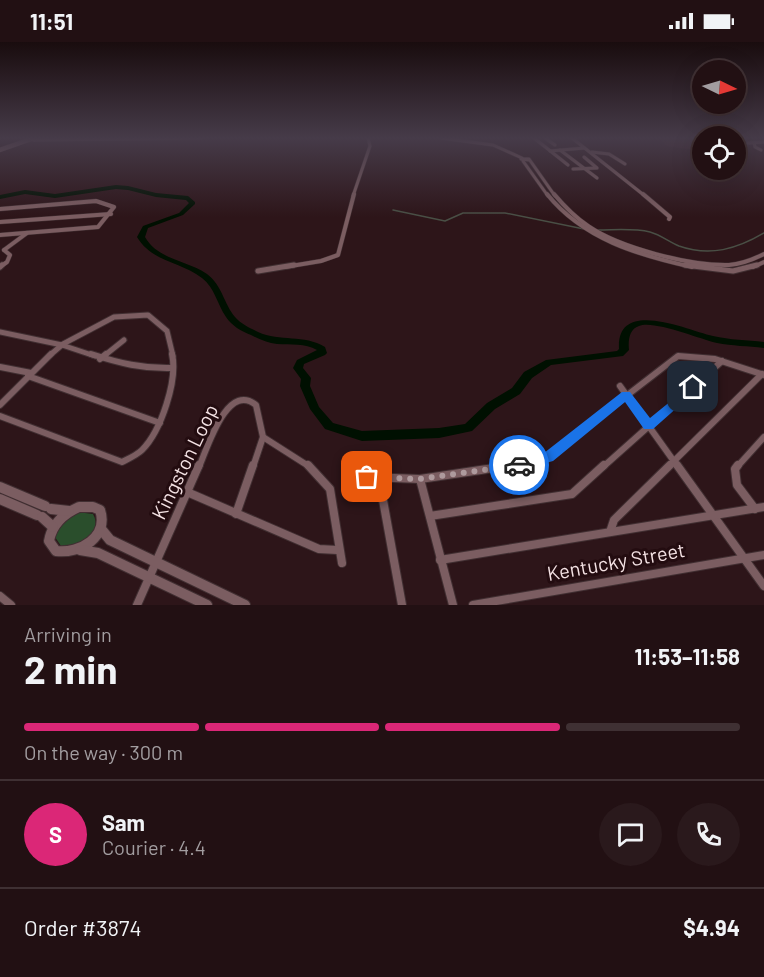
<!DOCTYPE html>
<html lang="en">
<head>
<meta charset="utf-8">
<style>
  body { margin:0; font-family:Barlow,sans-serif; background:#2a191c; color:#f1f3f6; height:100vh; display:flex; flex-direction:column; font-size:22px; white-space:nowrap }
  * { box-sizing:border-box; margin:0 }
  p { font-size:20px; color:#a29da0 }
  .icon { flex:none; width:33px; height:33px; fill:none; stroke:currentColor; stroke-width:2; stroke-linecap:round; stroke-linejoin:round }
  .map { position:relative; height:563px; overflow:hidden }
  .side { display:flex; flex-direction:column; background:#221013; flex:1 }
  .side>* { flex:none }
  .needle { width:39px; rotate:95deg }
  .controls { position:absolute; left:692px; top:18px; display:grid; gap:12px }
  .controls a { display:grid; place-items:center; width:54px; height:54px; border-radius:50%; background:#221013; box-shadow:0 6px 24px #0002,0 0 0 2px #3f3033; font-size:30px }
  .pin { position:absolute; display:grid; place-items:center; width:51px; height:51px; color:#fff; margin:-26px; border-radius:12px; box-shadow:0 3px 9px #0006 }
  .courier { position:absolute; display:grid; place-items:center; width:60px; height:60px; margin:-30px; border:4px solid #1a73e8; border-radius:50%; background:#fff; color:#222; box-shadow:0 2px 8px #0007 }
  .overview em { font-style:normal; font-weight:700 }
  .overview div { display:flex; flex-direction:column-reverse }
  .overview { display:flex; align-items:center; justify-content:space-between; height:102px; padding:0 24px }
  h1 { font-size:39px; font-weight:700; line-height:45px }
  .bar { display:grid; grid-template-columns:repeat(4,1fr); gap:9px 6px; align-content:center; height:72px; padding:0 24px }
  .bar i { height:8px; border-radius:4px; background:#3f3033 }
  .bar .selected { background:#db2777 }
  .bar p { grid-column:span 4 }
  .line { display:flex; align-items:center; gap:15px; padding:0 24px; border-top:2px solid #3f3033 }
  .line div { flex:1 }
  .round { display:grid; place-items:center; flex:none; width:63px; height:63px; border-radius:32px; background:#2a191c }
  .status { display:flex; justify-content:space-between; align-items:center; height:42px; padding:0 30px; background:#221013; direction:ltr }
  .status svg { height:16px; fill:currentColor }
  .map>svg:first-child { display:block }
  .built { fill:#3b1c21 }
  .green { fill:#2a4e2c }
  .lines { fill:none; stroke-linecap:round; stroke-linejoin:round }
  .stream { stroke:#494f45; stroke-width:1.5 }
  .river { fill:#001001; fill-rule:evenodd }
  .minor-far4-casing { stroke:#412f32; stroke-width:4 }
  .minor-far3-casing { stroke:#412f32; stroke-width:5 }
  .minor-far2-casing { stroke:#412f32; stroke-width:7 }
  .minor-far1-casing { stroke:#412f32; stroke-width:8 }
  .minor-casing { stroke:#412f32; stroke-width:10 }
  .tertiary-far1-casing { stroke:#412f32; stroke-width:5 }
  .tertiary-casing { stroke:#412f32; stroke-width:12 }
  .minor-far4 { stroke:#7b5d61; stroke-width:3 }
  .minor-far3 { stroke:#7b5d61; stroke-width:4 }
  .minor-far2 { stroke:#7b5d61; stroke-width:5 }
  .minor-far1 { stroke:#7b5d61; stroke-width:6 }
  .minor { stroke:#7b5d61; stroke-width:8 }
  .tertiary-far1 { stroke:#7b5d61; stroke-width:4.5 }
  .tertiary { stroke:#7b5d61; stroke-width:10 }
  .minor-bridge-casing { stroke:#412f32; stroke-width:4; stroke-linecap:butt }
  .minor-bridge { stroke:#7b5d61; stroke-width:3 }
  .route { fill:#1a73e8 }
  .done { stroke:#ae9a9d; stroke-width:6; stroke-dasharray:0 10.8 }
  .labels { text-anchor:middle; stroke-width:6; stroke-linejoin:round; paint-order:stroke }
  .near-street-label { font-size:20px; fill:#f4e2e4; stroke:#230c10 }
</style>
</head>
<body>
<div class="status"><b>11:51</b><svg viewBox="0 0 49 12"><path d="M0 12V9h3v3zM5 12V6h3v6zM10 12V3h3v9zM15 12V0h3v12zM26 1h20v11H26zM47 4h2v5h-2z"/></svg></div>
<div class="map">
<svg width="764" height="563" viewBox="0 0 764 563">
  <rect width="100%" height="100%" fill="#2d1519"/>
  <!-- built -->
  <path class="built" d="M659,96H702V109L667,104Z"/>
  <!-- green -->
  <path class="green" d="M77,470L93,472C104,491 77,506 61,504L55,495L60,482Z"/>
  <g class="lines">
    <!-- stream -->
    <g class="stream">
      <path d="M393,168L445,179L463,171H505L584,187"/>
      <path d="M598,188C615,188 633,186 650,190C661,193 669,200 679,204C710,215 737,207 764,191"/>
    </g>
    <!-- river -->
    <path class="river" d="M116,143L128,144L156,151L188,154L195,160V162L183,173L148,186L145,195C158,218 187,218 207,232C222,243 224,262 235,275C241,282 250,286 258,290C280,300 304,292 325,305L327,311L325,313L304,322L303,326L311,336L310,344L319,365L333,381L362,389L439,386L465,382L487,361L512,346L524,330L546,318L617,309L619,307C616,255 687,288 713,294C730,298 747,298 764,300V306C748,304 732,304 717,301C699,297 654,278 639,284C629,287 628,299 629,308L623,314L551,323L532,336L520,352L495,367L472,389L439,396L362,399L325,387L310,367L300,344L301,337L293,326L297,318L317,308C305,301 291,303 277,302C268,301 259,297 251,293C241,289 232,284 226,275C217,262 215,246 202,236C180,219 153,221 137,195L143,184L179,171L189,161L186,158L156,155L128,148L116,147L55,156L25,152L0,157V153L25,148L55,152Z"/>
    <defs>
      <g id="minor-far4">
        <path d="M441,96L493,103L522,116"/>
        <path d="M534,96L568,123"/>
        <path d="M545,96L555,103"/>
        <path d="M572,96L645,154"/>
        <path d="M34,98L201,96"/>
        <path d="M748,101L764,100"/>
        <path d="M754,101L755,105L761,108"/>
        <path d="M560,108L597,136"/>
        <path d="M550,109L584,106"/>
        <path d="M592,110L609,112L625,122"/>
        <path d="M529,118L521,117H529L555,154"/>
        <path d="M523,119L548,154"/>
        <path d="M573,127L597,126L584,115"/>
        <path d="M353,154L370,104L368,96"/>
      </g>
      <g id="minor-far3">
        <path d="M547,152C583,197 638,213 692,225"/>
        <path d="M554,152C564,164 575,175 588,184C620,206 690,224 729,223C742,222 752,218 764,212"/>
        <path d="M643,152L670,175L669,177"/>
        <path d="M0,167L96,159L114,165L98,185L0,193"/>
        <path d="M0,180L111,172"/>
        <path d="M4,208L27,191"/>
        <path d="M0,225L7,220L10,213L4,208"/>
        <path d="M285,225L321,219L338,213L354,152"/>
        <path d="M753,225L764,220"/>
      </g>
      <g id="minor-far2">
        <path d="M685,223L733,229L757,223"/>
        <path d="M0,225L2,223"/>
        <path d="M258,229L294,223"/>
        <path d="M0,290L62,303L95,314"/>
        <path d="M49,314L63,302L114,275L148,273L167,289L173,314"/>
        <path d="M104,314L124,298"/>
      </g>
      <g id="minor-far1">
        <path d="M91,312C119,321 143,327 173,326"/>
        <path d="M100,317L106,312"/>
        <path d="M0,325L31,331"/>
        <path d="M28,334L160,381"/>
        <path d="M620,344L678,425"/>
        <path d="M0,363L51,312"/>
        <path d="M0,374L122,420C128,417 137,413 142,408C161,389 178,338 172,312"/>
        <path d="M498,409L505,425"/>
        <path d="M199,425C207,407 227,339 256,363L263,395L310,425"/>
        <path d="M253,425L263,395"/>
        <path d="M503,425L542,419L678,314L715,317L764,333"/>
        <path d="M603,425L722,319"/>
        <path d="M668,425L762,332"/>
        <path d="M737,425L764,395"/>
      </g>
      <g id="minor">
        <path d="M308,423L330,447L342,521"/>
        <path d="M677,423L764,544"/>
        <path d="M738,423L735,427L737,443L755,467"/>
        <path d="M367,435L420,437L514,423"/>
        <path d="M379,436L402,563"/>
        <path d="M420,437L453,563"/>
        <path d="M187,450L319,507L337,508"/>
        <path d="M236,472L253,423"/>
        <path d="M430,474L572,452L604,423"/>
        <path d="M610,490L614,478L670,423"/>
        <path d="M440,518L764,465"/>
        <path d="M0,554L11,563"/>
        <path d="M137,563L199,423"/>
        <path d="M473,563L764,513"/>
      </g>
      <path id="tertiary-far1" d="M0,108L34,96"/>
      <g id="tertiary">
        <path d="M0,445L45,464"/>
        <path d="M0,457L37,473"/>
        <path d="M79,465H93L100,468C109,495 80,512 56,509L49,499C52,482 63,472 79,465Z"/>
        <path d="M51,467L69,469"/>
        <path d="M42,475L53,485"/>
        <path d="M101,487L110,498L245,563"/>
        <path d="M80,508L98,511L207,563"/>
      </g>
    </defs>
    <!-- minor-far4 casing -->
    <use href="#minor-far4" class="minor-far4-casing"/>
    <!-- minor-far3 casing -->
    <use href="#minor-far3" class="minor-far3-casing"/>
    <!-- minor-far2 casing -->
    <use href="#minor-far2" class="minor-far2-casing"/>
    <!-- minor-far1 casing -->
    <use href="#minor-far1" class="minor-far1-casing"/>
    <!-- minor casing -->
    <use href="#minor" class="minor-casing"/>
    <!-- tertiary-far1 casing -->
    <use href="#tertiary-far1" class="tertiary-far1-casing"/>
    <!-- tertiary casing -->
    <use href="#tertiary" class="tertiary-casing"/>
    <!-- minor-far4 -->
    <use href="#minor-far4" class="minor-far4"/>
    <!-- minor-far3 -->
    <use href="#minor-far3" class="minor-far3"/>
    <!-- minor-far2 -->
    <use href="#minor-far2" class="minor-far2"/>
    <!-- minor-far1 -->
    <use href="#minor-far1" class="minor-far1"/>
    <!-- minor -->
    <use href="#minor" class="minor"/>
    <!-- tertiary-far1 -->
    <use href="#tertiary-far1" class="tertiary-far1"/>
    <!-- tertiary -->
    <use href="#tertiary" class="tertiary"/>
    <defs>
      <path id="minor-bridge" d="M29,96L34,98"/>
    </defs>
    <!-- minor-bridge casing -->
    <use href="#minor-bridge" class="minor-bridge-casing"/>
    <!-- minor-bridge -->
    <use href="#minor-bridge" class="minor-bridge"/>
  </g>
  <!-- sky -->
  <linearGradient id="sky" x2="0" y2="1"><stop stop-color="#190c0e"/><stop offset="0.55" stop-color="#463b49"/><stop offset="1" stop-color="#463b49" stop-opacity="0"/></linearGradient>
  <rect width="764" height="175" fill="url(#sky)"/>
  <!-- route -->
  <path class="route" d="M693,341L698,345L697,348L653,387H644L625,360L553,419L519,429L513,423L514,419L544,411L622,350H630L650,376Z"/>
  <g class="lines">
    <!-- done -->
    <path class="done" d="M367,435L420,437L519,423"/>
  </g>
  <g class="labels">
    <!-- near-street labels -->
    <g class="near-street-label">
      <text transform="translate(185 420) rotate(-64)" y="7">Kingston Loop</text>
      <text transform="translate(616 520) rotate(-10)" y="7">Kentucky Street</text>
    </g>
  </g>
</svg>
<div class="controls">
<a><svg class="needle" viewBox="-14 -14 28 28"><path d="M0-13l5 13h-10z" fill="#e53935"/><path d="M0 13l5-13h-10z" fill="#a29da0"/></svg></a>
<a><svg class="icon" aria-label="locate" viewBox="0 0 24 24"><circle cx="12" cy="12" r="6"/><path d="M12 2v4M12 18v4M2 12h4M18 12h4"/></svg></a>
</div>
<div class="pin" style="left:367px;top:435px;background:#ea580c"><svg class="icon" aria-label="bag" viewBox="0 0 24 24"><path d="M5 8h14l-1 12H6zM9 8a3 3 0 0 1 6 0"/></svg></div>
<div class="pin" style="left:693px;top:345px;background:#1f2937"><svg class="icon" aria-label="home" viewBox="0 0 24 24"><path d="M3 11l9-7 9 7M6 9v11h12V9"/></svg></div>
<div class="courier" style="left:519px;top:423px"><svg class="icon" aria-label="car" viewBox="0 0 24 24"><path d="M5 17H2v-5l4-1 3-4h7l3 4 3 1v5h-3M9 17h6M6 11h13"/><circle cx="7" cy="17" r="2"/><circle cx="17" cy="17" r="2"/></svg></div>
</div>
<section class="side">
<div class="overview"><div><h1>2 min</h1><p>Arriving in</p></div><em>11:53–11:58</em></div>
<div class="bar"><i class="selected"></i><i class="selected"></i><i class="selected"></i><i></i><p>On the way · 300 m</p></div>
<div class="line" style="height:108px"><b class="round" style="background:#db2777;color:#fff">S</b><div><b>Sam</b><p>Courier · 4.4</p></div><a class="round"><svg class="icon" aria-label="chat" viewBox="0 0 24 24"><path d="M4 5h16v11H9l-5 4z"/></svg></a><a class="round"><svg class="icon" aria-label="phone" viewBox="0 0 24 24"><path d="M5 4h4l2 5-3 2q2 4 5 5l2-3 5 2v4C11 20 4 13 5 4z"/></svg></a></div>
<div class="line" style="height:78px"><div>Order #3874</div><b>$4.94</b></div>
</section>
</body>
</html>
